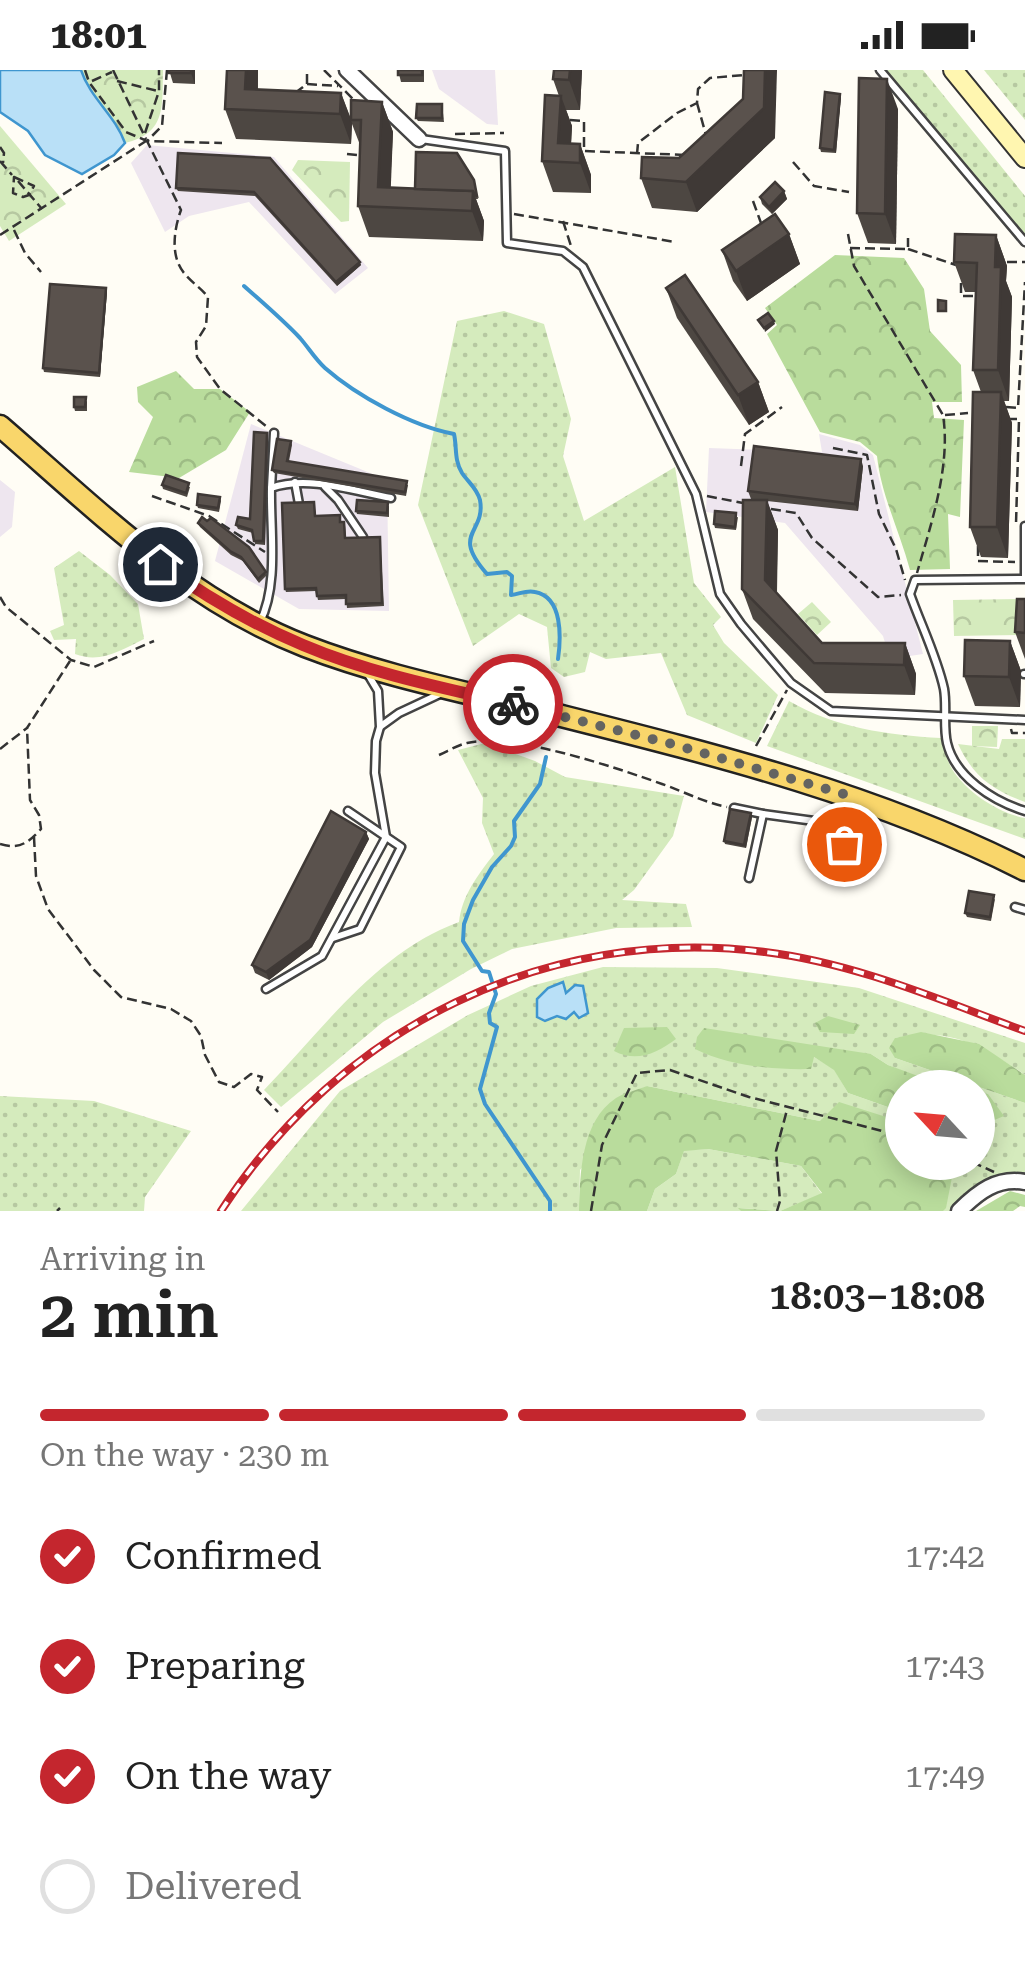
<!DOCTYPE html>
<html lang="en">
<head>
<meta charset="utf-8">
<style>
  body { margin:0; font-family:"Roboto Serif",serif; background:#f2f2f2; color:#222; height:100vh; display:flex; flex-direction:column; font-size:38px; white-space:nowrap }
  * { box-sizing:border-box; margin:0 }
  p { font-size:32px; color:#767676 }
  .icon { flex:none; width:55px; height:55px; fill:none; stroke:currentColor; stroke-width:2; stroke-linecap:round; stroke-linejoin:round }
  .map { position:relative; height:1141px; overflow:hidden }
  .details { display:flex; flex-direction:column; background:#fff; flex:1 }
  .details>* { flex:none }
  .needle { width:65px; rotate:296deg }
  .tools { position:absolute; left:885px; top:1000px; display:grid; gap:20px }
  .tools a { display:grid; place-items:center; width:110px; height:110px; border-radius:50%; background:#fff; box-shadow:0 5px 25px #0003; font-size:50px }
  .pin { position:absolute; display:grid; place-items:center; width:85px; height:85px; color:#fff; margin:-42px; border:5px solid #fff; border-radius:50%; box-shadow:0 2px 10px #0007 }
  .courier { position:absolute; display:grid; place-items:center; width:100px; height:100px; margin:-50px; border:8px solid #c4262e; border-radius:50%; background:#fff; color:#222; box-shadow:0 2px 12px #0007 }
  .head em { font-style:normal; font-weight:600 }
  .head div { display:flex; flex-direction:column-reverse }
  .head { display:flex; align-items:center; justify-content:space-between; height:170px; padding:0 40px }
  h1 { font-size:65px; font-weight:600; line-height:75px }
  .bar { display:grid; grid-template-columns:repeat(4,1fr); gap:15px 10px; align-content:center; height:120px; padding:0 40px }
  .bar i { height:12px; border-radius:8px; background:#e0e0e0 }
  .bar .on { background:#c4262e }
  .bar p { grid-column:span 4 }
  ol { padding:0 40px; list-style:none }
  li { display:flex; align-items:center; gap:30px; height:110px }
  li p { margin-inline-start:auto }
  li .icon { padding:10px; border-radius:50%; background:#c4262e; color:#fff; stroke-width:4 }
  li:last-child { color:#767676 }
  li i { width:55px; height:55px; border:5px solid #e0e0e0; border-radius:50% }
  .status { display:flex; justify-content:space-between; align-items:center; height:70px; padding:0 50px; background:#fff; direction:ltr }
  .status svg { height:28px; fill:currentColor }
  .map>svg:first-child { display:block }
  .industrial { fill:#eee6ef }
  .grass { fill:url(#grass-dots) }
  .forest { fill:url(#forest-crowns) }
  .park { fill:url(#park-crowns) }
  .water { fill:#b9e0f7; stroke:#3f96cf; stroke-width:2.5 }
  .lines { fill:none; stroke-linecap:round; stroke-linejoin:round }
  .stream { stroke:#3f96cf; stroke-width:4 }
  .lane-casing { stroke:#444; stroke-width:11 }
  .street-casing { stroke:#444; stroke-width:19 }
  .secondary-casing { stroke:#333; stroke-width:22 }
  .primary-casing { stroke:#222; stroke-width:25 }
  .path { stroke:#333; stroke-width:2.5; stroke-dasharray:10 5; stroke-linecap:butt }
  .lane { stroke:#fff; stroke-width:6 }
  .street { stroke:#fff; stroke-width:14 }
  .secondary { stroke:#fff6b0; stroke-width:18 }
  .primary { stroke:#f9d66b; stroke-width:20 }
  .rail-casing { stroke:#c4262e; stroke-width:8 }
  .rail { stroke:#fff; stroke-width:4; stroke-dasharray:11; stroke-linecap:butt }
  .wall { fill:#4d4742 }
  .shaded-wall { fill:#3f3936 }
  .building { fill:#5a524d; stroke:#3f3936; stroke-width:2.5 }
  .done { stroke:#646461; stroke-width:10; stroke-dasharray:0 18 }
  .route { stroke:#c4262e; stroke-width:12 }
</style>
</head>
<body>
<div class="status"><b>18:01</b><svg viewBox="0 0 49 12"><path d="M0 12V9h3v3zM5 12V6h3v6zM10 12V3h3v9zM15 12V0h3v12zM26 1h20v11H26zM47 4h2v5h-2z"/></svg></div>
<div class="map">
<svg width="1025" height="1141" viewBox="0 0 1025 1141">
  <defs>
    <pattern id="grass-dots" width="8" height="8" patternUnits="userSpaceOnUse" patternTransform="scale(2.5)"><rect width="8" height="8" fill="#d5ebbd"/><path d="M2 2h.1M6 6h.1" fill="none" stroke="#b6c8a1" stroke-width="1.8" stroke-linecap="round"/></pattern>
    <pattern id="forest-crowns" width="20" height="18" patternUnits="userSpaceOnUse" patternTransform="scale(2.5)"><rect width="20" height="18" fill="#b9dc9c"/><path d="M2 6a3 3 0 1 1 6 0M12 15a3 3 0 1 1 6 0" fill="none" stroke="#9ebc85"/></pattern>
    <pattern id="park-crowns" width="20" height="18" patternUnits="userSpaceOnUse" patternTransform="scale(2.5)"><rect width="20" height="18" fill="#d5ebbd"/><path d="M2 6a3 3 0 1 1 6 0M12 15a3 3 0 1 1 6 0" fill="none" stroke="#b6c8a1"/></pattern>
  </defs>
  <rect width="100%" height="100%" fill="#fffdf5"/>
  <!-- industrial -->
  <g class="industrial">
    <path d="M432,0H495L498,55L487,54L439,19Z"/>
    <path d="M147,75L274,87L368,198L335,224L249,132L189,146L165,162L131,93Z"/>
    <path d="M251,354L387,410L389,541L299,539L215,491Z"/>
    <path d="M819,364L860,375L873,385L923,584L890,589L883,566L785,453L706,442L709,378L822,382Z"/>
    <path d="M0,410L15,422L12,457L0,467Z"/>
  </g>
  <!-- grass -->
  <g class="grass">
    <path d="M883,0H923L1025,126V173Z"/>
    <path d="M984,0H1025V50Z"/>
    <path d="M504,241L544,254L571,349L563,386L584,451L675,397L694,513L721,547L713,555L724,573L778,625L756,673L687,645L661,583L606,589L590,582L585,602L564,607L551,598L547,557L519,544L473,576L418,435L457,251Z"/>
    <path d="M79,481L110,505L138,534L144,569C121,580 101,594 75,584L76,569L54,570L50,561L64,555L54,498Z"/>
    <path d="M789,631C836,658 887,665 941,668C945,677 947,691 952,699C966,722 1000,744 1025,748V769L767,676Z"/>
    <path d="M1002,669H1025V732C992,720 973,706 958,674L999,679Z"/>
    <path d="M485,673L535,691L565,707L684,726L673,766L634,820L622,830L686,834L692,857L616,858L512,879L471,899L383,952L281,1037L264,1020C323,959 378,881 459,852C462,825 478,805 494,784L482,753L483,728L458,680Z"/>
    <path d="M603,897L717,898L859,918L1025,973V1005C983,976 948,956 895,968V988L1025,1033V1104C995,1097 972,1121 952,1141H943L953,1102L934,1093L978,1092V1050L992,1051L988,1024L978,1022V1018L936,1016L888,995L871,984L814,987L834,999L848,1023L902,1042V1079L894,1076L902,1052L820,1051L647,1016L580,1100L579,1141H241L340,1021L468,945L531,916Z"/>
    <path d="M0,1026L94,1031L191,1061L145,1127L144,1141H0Z"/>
    <path d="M708,1079L801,1096L822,1124L780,1141L740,1138L741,1141H647L655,1119L676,1104L684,1080Z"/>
  </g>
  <!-- forest -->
  <g class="forest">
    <path d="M835,185L904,188L924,219L930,261L961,295L962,332H932L934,348L964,350L960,447L948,444L950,499L910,500C900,462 881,425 877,386L860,372L820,362L767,264L777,255L765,238Z"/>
    <path d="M176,301L194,319H220L250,342L226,380L179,408L129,402L153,347L138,332L137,317Z"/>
    <path d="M828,946L860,955L854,964L820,962L815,953Z"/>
    <path d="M667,957L676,969C657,983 637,993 614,981L624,958Z"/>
    <path d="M704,958L871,984L888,995L948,1017L902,1018V1042L848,1023L834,1000L814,987L811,999C774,1000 728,996 695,979L697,967Z"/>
    <path d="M921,962L979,974L1025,1005V1033L895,988L889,978L895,968Z"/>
    <path d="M647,1016L820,1051L839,1032L902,1052L894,1075L902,1079V1092L934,1093L953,1102L946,1138L943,1141H741L738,1138L780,1141L822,1123L801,1096L708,1079L684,1081L676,1104L655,1119L647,1141H579C580,1104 581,1051 616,1028C624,1023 637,1020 647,1016Z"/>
    <path d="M978,1022L988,1024L1004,1046L992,1051L978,1050Z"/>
    <path d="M1010,1121L1025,1125V1137L1020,1136L1013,1141H976Z"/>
  </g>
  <!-- park -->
  <g class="park">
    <path d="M81,0H163C162,36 167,63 125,73C115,45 90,28 81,0Z"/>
    <path d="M0,56L66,134L9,171L0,156Z"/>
    <path d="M298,90L350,92L349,151L341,152L292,100Z"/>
    <path d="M1018,529V565L954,566L953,530Z"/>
    <path d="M812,532L831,552L817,565L798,544Z"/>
    <path d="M972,656H998L997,677L972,676Z"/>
  </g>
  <!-- water -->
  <g class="water">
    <path d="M0,0H81C90,28 115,45 125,73L114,85L82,104L45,85L28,61L0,42Z"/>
    <path d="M563,912L566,923L575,915L583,916L588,943L579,948L574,942L566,949L557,946L545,951L537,947V929L548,918Z"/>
  </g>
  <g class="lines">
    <!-- stream -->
    <g class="stream">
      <path d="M244,216C263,233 282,249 300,268C308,277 315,289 325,298C357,326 412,356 454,364C457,377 454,390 462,403C468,412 477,418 480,430C486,464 450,462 487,504L507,502L512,506L511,525C520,524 526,520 535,522C563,527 561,568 558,589"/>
      <path d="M546,687L540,714L514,751L515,767L511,776L492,797L473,830L464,854L463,871L482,901L489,902L496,924L489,943L490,953L497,957L480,1019L485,1034L550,1131V1141"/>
    </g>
    <defs>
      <g id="lane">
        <path d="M880,0L1025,172"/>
        <path d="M421,69L505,81L507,173L563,181L583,197L696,424L720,524L741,554L791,613L831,641L1025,650"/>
        <path d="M295,412L299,434"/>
        <path d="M325,417L338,430L363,467"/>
        <path d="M271,418L274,363"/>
        <path d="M1025,456V509L915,510L910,524C921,555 937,587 944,619C947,636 943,656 947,673C955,707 993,731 1025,741"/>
        <path d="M260,552C279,514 270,460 271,418C308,405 353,421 391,428"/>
        <path d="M1024,604H1025"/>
        <path d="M381,656L399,643L444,622"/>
        <path d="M734,738L763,744"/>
        <path d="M836,804L843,774L836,754L845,729"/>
        <path d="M749,808L763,744L836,754"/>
        <path d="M1015,837L1025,840"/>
        <path d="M333,868L360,859L401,777L348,741"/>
        <path d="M266,919L322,886L386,767L375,703L376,671L380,657L378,621L366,601"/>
      </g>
      <g id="street">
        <path d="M347,0L419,69"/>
        <path d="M959,1141C978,1122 997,1107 1025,1112"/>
      </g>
      <path id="secondary" d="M953,0L1025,88"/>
      <path id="primary" d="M0,356C95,438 186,530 305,576C380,605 460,621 538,640C704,682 871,722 1025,800"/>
    </defs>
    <!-- lane casing -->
    <use href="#lane" class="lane-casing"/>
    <!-- street casing -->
    <use href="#street" class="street-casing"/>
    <!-- secondary casing -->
    <use href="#secondary" class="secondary-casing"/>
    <!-- primary casing -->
    <use href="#primary" class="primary-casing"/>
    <!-- path -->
    <g class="path">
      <path d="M85,0L89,12L126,62L147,71L222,73"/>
      <path d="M113,0L146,69"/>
      <path d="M167,0L162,56L147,71L181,140C174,159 170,186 184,203C191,212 201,218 208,227L206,256L196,272L197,287L220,319L266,356"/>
      <path d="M324,0L355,31"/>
      <path d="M92,11L112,2"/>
      <path d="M117,11L158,21"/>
      <path d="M307,14L338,16"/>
      <path d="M295,23L307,14V0"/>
      <path d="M697,33L706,65"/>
      <path d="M570,50L584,51V81L686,85"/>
      <path d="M145,63L159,21V0"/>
      <path d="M455,64L504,63"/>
      <path d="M0,77L4,83L3,93"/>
      <path d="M347,84L357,85"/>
      <path d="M637,84L638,73L677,43L697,33L698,19L710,8L744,5"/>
      <path d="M0,91L12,105"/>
      <path d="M793,92L814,116L849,122"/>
      <path d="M14,107L34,116L29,125L23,127L13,123Z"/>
      <path d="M18,111L42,139"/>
      <path d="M753,131L761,153"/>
      <path d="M514,144L675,172"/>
      <path d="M563,151L571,176"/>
      <path d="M14,160L25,183L41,202"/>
      <path d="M848,164L854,196L943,345C951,396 931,454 917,503"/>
      <path d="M0,165L146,71"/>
      <path d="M850,178L908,179V168"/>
      <path d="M908,179L956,195"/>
      <path d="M1007,192H1025"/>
      <path d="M961,213V226H976"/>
      <path d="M1006,337L1018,338L1025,212"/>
      <path d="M945,345L968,343"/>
      <path d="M1007,349H1019L1016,454"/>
      <path d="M833,378L867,385L879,444L896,479L905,510"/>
      <path d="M741,396L745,364L782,337"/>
      <path d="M152,426L209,446L265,482"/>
      <path d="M707,426L743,433"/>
      <path d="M771,439L796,443L812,468L878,527L901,525"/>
      <path d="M978,476V491L1015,492"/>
      <path d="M0,527L6,537L71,590L94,597L154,571"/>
      <path d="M1011,659L1012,663H1025"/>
      <path d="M756,676L787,620"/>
      <path d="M0,679L27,658L70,591"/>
      <path d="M439,685C448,681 458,675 467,673C512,662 617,698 662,714C685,722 703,732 727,737"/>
      <path d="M34,767L36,806L48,839L94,900L121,927L171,939L191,951L201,966L205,985L219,1012L234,1017L251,1004L262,1007L257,1020L278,1042"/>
      <path d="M0,774C19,780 28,773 41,759L39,745L30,730L27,658"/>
      <path d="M972,1092L994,1102"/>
      <path d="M57,1141L60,1138"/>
      <path d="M591,1141L602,1075L637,1003L670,1000L749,1027L902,1066"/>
      <path d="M777,1141L780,1131L776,1081L787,1040"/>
    </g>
    <!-- lane -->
    <use href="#lane" class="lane"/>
    <!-- street -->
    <use href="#street" class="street"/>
    <!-- secondary -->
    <use href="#secondary" class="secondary"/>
    <!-- primary -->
    <use href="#primary" class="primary"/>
    <defs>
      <path id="rail" d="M221,1141C339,958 547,854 765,882C855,893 940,930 1025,961"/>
    </defs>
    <!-- rail casing -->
    <use href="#rail" class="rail-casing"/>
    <!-- rail -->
    <use href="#rail" class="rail"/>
  </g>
  <!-- wall -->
  <g class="wall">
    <path d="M169,0H195V14L173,13Z"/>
    <path d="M258,0V19L341,23L351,49L382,32L393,62L390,118L415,119L475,114L478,129H476L484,151L483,171L369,167L358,136L360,75L352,54L351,74L236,69L225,39Z"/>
    <path d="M398,0H424V12H401Z"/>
    <path d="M582,0L580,40H566L572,56L571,74H580L591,105V123L553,122L542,91L559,26L553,9Z"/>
    <path d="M840,24L841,27L836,83L821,82L820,78Z"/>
    <path d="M743,29L775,68L697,142L652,138L641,108L679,88Z"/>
    <path d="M442,34L444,52L418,51L416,48Z"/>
    <path d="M898,39L896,174L868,173L857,143Z"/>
    <path d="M270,88L361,195L337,216L255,126L178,121L176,118Z"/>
    <path d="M784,121L787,129L772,144L762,134L760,127Z"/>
    <path d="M789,164L800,194L747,231L733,211L722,180Z"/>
    <path d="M996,165L1007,196L1006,211L1012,227L1009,331H1004L1012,353L1008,488L981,487L970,457L981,322L973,300L976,222H965L954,192Z"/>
    <path d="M106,218L107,222L100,307L44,302L43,298Z"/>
    <path d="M666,218L758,312L769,342L749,355L677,248Z"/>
    <path d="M87,331V341H75L74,337Z"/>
    <path d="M267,363L268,366L265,475L255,474L253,463L238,459L236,455L250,449Z"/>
    <path d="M291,371L292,375L289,391L408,415L406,426L274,403L272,400Z"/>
    <path d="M863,396L858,441L767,431L778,460L777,523L822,573H905L916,604L915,625L825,623L753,549L742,519L762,430L751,429L748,421Z"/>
    <path d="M162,415L190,417L187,427L163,419Z"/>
    <path d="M220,427L221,431L219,442L198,438L197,435Z"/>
    <path d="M314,432L316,446L340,445L341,452H344L345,455L346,468L380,467L384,536L347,538L346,529L318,530L316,521L286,522L285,519Z"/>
    <path d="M389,436V447L357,444L356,441Z"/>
    <path d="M738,447L736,460L715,458L714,454Z"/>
    <path d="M198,453L267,505L259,513L243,491L231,485L200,457Z"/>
    <path d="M1025,529V589L1015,562Z"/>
    <path d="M1010,571L1021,601L1020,637L975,636L964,606Z"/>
    <path d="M752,747L746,778L725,774L724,771Z"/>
    <path d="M366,762L369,769L312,877L269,910L255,903L252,895Z"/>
    <path d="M995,829L991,851L967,847L965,843Z"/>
  </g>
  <!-- shaded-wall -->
  <g class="shaded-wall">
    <path d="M191,0H195V14L191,3Z"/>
    <path d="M246,0H258L257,40L245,19Z"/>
    <path d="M570,0H582L580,40L569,10Z"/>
    <path d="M765,0H777L775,68L697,142L686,112Z"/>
    <path d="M887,9L898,39L896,174L885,144Z"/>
    <path d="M341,23L352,53L351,74L340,44Z"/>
    <path d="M840,24L841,27L836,83L834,80Z"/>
    <path d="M561,26L572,56L570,93L558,73Z"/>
    <path d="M382,32L393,62L390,138L378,117Z"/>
    <path d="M580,74L591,105V123L580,93Z"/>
    <path d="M473,121L484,151L483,171L472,141Z"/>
    <path d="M784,121L787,129L772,144L769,137Z"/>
    <path d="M789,164L800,194L747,231L736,201Z"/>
    <path d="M996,165L1007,196L1006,211L1012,227L1009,331L998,300L995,197Z"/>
    <path d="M360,192L361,195L337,216L336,212Z"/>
    <path d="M106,218L107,222L100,307L99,303Z"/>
    <path d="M774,251L775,254L765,262L764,258Z"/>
    <path d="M758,312L769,342L749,355L738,325Z"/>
    <path d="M1001,322L1012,353L1008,488L997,457Z"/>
    <path d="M267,363L268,366L265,475L263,471Z"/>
    <path d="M861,389L863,396L858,441L855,434Z"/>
    <path d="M767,430L778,460L776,541L765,510Z"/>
    <path d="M1010,571L1021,601L1020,637L1009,607Z"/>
    <path d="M905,573L916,604L915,625L904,595Z"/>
    <path d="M751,743L752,747L746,778L744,775Z"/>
    <path d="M366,762L369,769L312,877L269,910L266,902Z"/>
  </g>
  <!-- building -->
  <g class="building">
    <rect x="169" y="0" width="22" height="3"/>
    <path d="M227,0H246L245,19L341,23L340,44L225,39Z"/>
    <rect x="398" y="0" width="24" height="5"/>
    <path d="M554,0H570L569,10L553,9Z"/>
    <path d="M744,0H765L764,38L686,112L641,108L642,87L679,88L743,29Z"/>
    <path d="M859,8L887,9L885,144L857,143Z"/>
    <path d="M825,22L840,24L834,80L820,78Z"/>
    <path d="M545,25L561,26L558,73L580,74V93L542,91Z"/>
    <path d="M351,30L382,32L378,117L473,121L472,141L358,136L361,50H351Z"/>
    <path d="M417,34H442V48H416Z"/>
    <path d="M416,82L457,83L474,110L477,126L475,125L473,121L415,119Z"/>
    <path d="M178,83L270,88L360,192L336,212L254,122L176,118Z"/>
    <path d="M775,112L784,121L769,137L760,127Z"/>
    <path d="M775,144L789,164L736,201L722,180Z"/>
    <path d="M955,164L996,165L995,197H1001L998,300H973L977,193L954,192Z"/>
    <path d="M685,205L758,312L738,325L666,218Z"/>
    <path d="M50,214L106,218L99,303L43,298Z"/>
    <path d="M938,230L946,231V241H938Z"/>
    <path d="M768,243L774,251L764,258L758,250Z"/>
    <path d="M973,322H1001L997,457H970Z"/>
    <path d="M74,327H86L85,337H74Z"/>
    <path d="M254,362L267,363L263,471H254L252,460L236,455L238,447L250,449Z"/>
    <path d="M277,369L291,371L287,391L407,411L405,422L272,400Z"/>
    <path d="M754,376L861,389L855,434L748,421Z"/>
    <path d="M166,405L189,413L186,423L162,415Z"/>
    <path d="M198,424L220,427L218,438L197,435Z"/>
    <path d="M357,430L388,432L387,443L356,441Z"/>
    <path d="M743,430H767L765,510L822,573H905L904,595L814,593L742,519Z"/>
    <path d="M314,432L315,446L340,445V452H344L345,468L380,467L382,533L346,534V525L317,526L316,518L285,519L282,433Z"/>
    <path d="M715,441L736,443L735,457L714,454Z"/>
    <path d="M202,447L207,451L211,448L249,477L266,502L258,509L241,487L230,481L198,453Z"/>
    <path d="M1017,529H1025V563L1015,562Z"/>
    <path d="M965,570L1010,571L1009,607L964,606Z"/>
    <path d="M730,739L751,743L744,775L724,771Z"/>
    <path d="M331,741L366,762L310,870L266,902L252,895Z"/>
    <path d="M969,821L994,825L990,847L965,843Z"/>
  </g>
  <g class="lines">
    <!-- done -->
    <path class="done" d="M513,634L672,674L847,725L836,754L844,774"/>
    <!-- route -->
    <path class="route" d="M160,494C205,526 252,554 303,575C369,603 443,618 513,634"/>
  </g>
</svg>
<div class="tools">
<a><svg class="needle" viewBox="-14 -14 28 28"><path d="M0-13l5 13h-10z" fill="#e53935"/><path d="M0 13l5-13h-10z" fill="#767676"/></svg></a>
</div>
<div class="pin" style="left:844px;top:774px;background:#ea580c"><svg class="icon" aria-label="bag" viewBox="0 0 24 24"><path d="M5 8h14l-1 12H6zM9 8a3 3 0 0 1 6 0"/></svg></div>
<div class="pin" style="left:160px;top:494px;background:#1f2937"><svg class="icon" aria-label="home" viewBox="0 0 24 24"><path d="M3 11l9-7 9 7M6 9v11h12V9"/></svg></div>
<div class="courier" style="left:513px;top:634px"><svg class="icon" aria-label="bike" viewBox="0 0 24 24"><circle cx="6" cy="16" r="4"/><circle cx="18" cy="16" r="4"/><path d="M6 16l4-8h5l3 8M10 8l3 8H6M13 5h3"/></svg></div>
</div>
<section class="details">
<div class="head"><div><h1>2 min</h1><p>Arriving in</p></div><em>18:03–18:08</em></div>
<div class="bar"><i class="on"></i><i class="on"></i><i class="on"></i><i></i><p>On the way · 230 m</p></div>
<ol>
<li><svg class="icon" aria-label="check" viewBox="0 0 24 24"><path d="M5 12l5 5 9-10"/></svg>Confirmed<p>17:42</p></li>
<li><svg class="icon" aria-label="check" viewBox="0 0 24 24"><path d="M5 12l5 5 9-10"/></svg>Preparing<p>17:43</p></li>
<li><svg class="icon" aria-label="check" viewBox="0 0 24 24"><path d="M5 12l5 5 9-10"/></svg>On the way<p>17:49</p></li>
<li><i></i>Delivered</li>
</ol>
</section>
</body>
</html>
